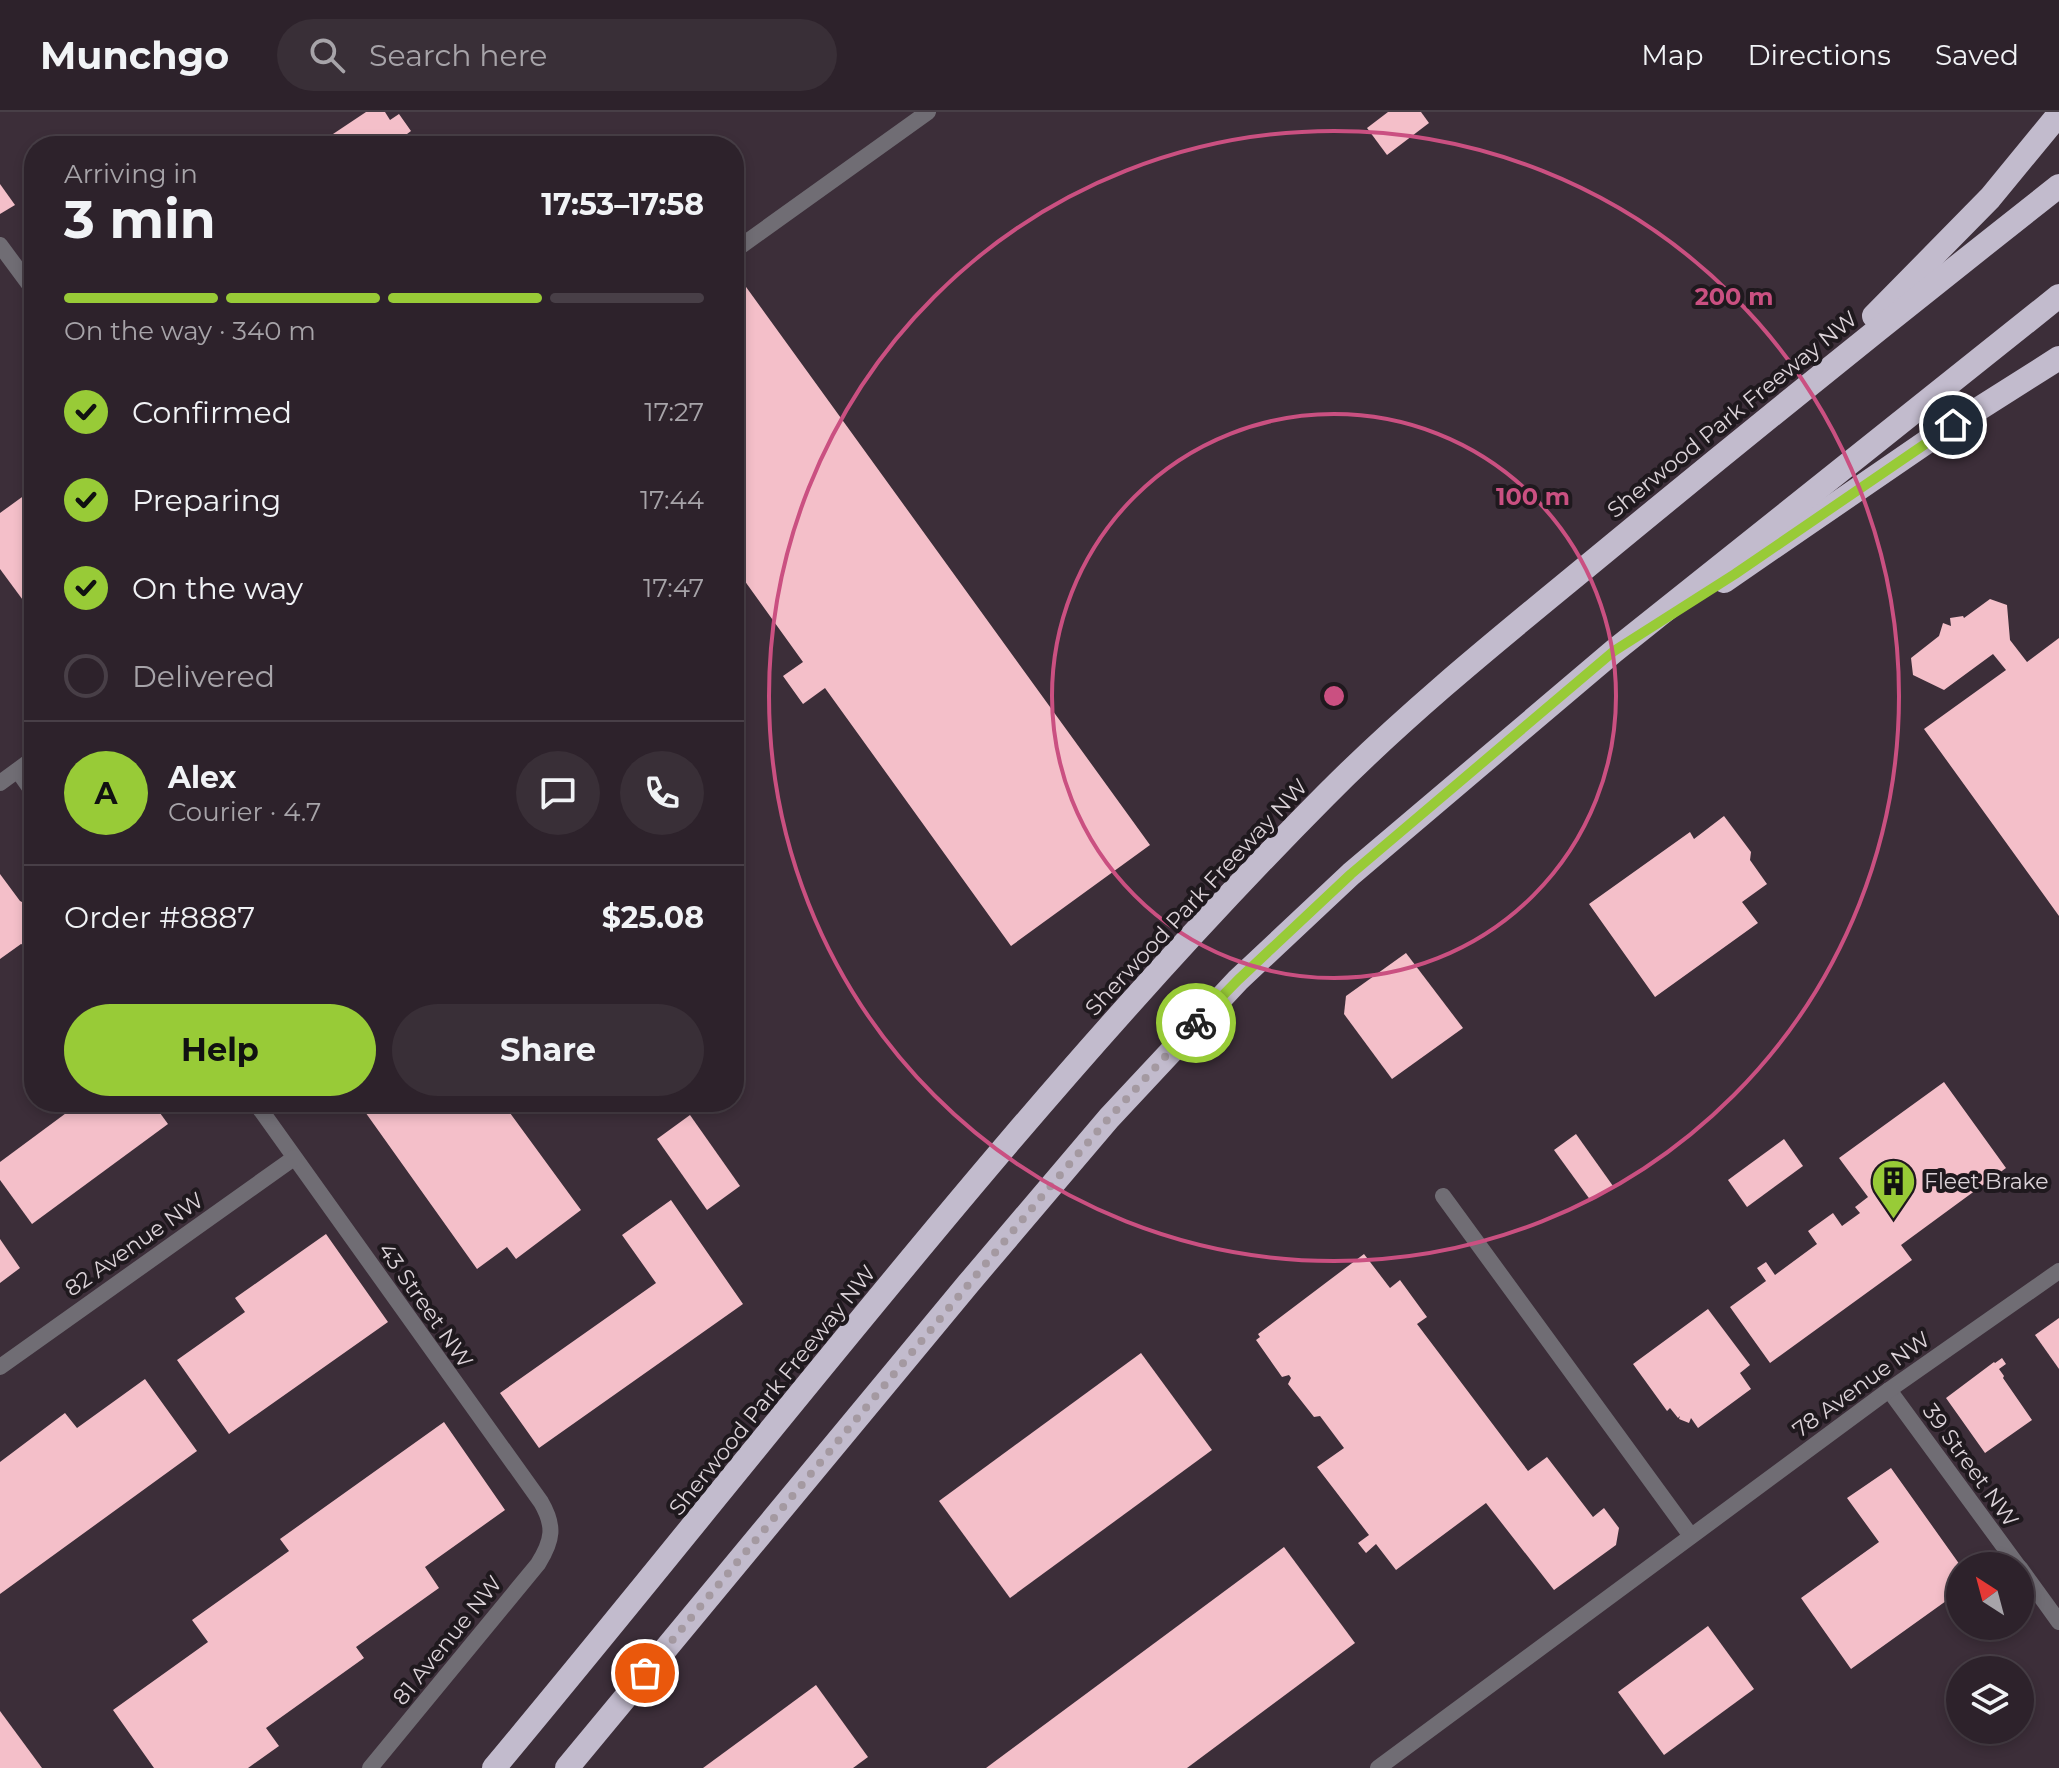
<!DOCTYPE html>
<html lang="en">
<head>
<meta charset="utf-8">
<style>
  body { margin:0; font-family:Montserrat,sans-serif; background:#392f37; color:#f1f3f6; height:100vh; display:flex; flex-direction:column; font-size:30px; white-space:nowrap }
  * { box-sizing:border-box; margin:0 }
  p { font-size:26px; color:#a7a4a9 }
  .icon { flex:none; width:44px; height:44px; fill:none; stroke:currentColor; stroke-width:2; stroke-linecap:round; stroke-linejoin:round }
  .map { position:relative; flex:1; overflow:hidden }
  .details { position:absolute; left:24px; top:24px; width:720px; height:976px; display:flex; flex-direction:column; background:#2d222b; border-radius:32px; box-shadow:0 4px 12px #0003,0 0 0 2px #483f47 }
  .details>* { flex:none }
  .needle { width:52px; rotate:324deg }
  .controls { position:absolute; left:1946px; top:1440px; display:grid; gap:16px }
  .controls a { display:grid; place-items:center; width:88px; height:88px; border-radius:50%; background:#2d222b; box-shadow:0 4px 12px #0003,0 0 0 2px #483f47; font-size:40px }
  .pin { position:absolute; display:grid; place-items:center; width:68px; height:68px; color:#fff; margin:-34px; border:4px solid #fff; border-radius:50%; box-shadow:0 2px 8px #0007 }
  .courier { position:absolute; display:grid; place-items:center; width:80px; height:80px; margin:-40px; border:6px solid #98cb37; border-radius:50%; background:#fff; color:#222; box-shadow:0 2px 10px #0007 }
  .headline em { font-style:normal; font-weight:700 }
  .headline div { display:flex; flex-direction:column-reverse }
  .headline { display:flex; align-items:center; justify-content:space-between; height:136px; padding:0 40px }
  h1 { font-size:52px; font-weight:700; line-height:60px }
  .bar { display:grid; grid-template-columns:repeat(4,1fr); gap:12px 8px; align-content:center; height:96px; padding:0 40px }
  .bar i { height:10px; border-radius:6px; background:#483f47 }
  .bar .active { background:#98cb37 }
  .bar p { grid-column:span 4 }
  .line { display:flex; align-items:center; gap:20px; padding:0 40px; border-top:2px solid #483f47 }
  .line div { flex:1 }
  .round { display:grid; place-items:center; flex:none; width:84px; height:84px; border-radius:42px; background:#392f37 }
  ol { padding:0 40px; list-style:none }
  li { display:flex; align-items:center; gap:24px; height:88px }
  li p { margin-inline-start:auto }
  li .icon { padding:8px; border-radius:50%; background:#98cb37; color:#111; stroke-width:4 }
  li:last-child { color:#a7a4a9 }
  li i { width:44px; height:44px; border:4px solid #483f47; border-radius:50% }
  .primary-button { display:flex; gap:16px; margin-top:auto; padding:16px 40px }
  .primary-button a { flex:1; height:92px; border-radius:48px; background:#98cb37; color:#111; font-size:32px; font-weight:700; line-height:92px; text-align:center }
  .primary-button a+a { background:#392f37; color:#f1f3f6 }
  header { display:flex; align-items:center; gap:48px; box-sizing:border-box; height:112px; padding:0 40px; background:#2d222b; border-bottom:2px solid #483f47 }
  header strong { font-size:38px }
  nav { display:flex; gap:44px; margin-inline-start:auto; font-size:28px }
  .search { width:560px; height:72px; background:#392f37; display:flex; align-items:center; gap:20px; box-sizing:border-box; padding:0 28px; border-radius:44px; color:#a7a4a9; font-size:30px }
  .map>svg:first-child { display:block }
  .building { fill:#f4bfc9 }
  .lines { fill:none; stroke-linecap:round; stroke-linejoin:round }
  .minor { stroke:#706d74; stroke-width:16 }
  .motorway { stroke:#c2bbcd; stroke-width:24 }
  .done { stroke:#a499a1; stroke-width:8; stroke-dasharray:0 14.4 }
  .route { stroke:#98cb37; stroke-width:10 }
  .ring { fill:none; stroke:#ca5081; stroke-width:4 }
  .labels { text-anchor:middle; stroke-width:8; stroke-linejoin:round; paint-order:stroke }
  .street-label { font-size:22px; fill:#dcd3d9; stroke:#1f191e }
  .poi-label { font-size:22px; fill:#dcd3d9; stroke:#1f191e; text-anchor:start }
  .centre { fill:#ca5081; stroke:#1f191e; stroke-width:4 }
  .ring-label { font-size:24px; text-anchor:middle; font-weight:bold; fill:#ca5081; stroke:#1f191e; stroke-width:8; stroke-linejoin:round; paint-order:stroke }
</style>
</head>
<body>
<header>
<strong>Munchgo</strong>
<div class="search"><svg class="icon" aria-label="search" viewBox="0 0 24 24"><circle cx="10" cy="10" r="6"/><path d="M15 15l6 6"/></svg>Search here</div>
<nav><a>Map</a><a>Directions</a><a>Saved</a></nav>
</header>
<div class="map">
<svg width="2059" height="1656" viewBox="0 0 2059 1656">
  <rect width="100%" height="100%" fill="#3c2e39"/>
  <!-- building -->
  <g class="building">
    <path d="M366,0H385L390,8L399,2L411,19L403,25L409,34H315Z"/>
    <path d="M1388,0H1421L1429,11L1387,43L1367,16Z"/>
    <path d="M0,72L15,93L0,102Z"/>
    <path d="M741,168L1150,733L1011,834L825,576L803,592L783,564L803,550L734,454V173Z"/>
    <path d="M29,380L34,387V490L28,495L0,457V401Z"/>
    <path d="M1990,487L2007,493L2010,528L2027,550L2059,526V804L1924,617L2006,558L1993,542L1944,578L1913,563L1911,546L1939,524L1943,511L1951,514L1950,506L1963,504L1964,506Z"/>
    <path d="M1724,704L1751,740L1750,748L1767,772L1742,790L1758,811L1655,885L1589,792L1690,720L1694,727Z"/>
    <path d="M0,762L20,789L34,796L31,801L34,802V831L31,829L26,834L21,832L0,847Z"/>
    <path d="M1406,841L1463,916L1392,967L1344,902L1346,884Z"/>
    <path d="M1944,970L2006,1056L1901,1133L1912,1148L1770,1251L1730,1195L1766,1169L1757,1156L1766,1150L1775,1163L1817,1132L1808,1119L1833,1101L1842,1114L1860,1101L1855,1095L1868,1085L1839,1046Z"/>
    <path d="M81,990H152L168,1012L32,1112L0,1068V1050Z"/>
    <path d="M358,990H502L581,1098L516,1147L507,1135L477,1157Z"/>
    <path d="M690,1003L740,1074L707,1098L657,1027Z"/>
    <path d="M1576,1022L1613,1074L1591,1089L1554,1038Z"/>
    <path d="M1784,1027L1803,1054L1747,1095L1728,1068Z"/>
    <path d="M671,1088L743,1192L539,1336L500,1281L656,1171L622,1123Z"/>
    <path d="M326,1122L388,1210L229,1322L177,1248L245,1200L235,1186Z"/>
    <path d="M0,1127L20,1156L0,1171Z"/>
    <path d="M1364,1142L1390,1176L1400,1168L1427,1205L1417,1212L1528,1359L1547,1345L1593,1405L1604,1396L1619,1416L1616,1433L1554,1478L1486,1391L1396,1458L1376,1432L1366,1441L1358,1431L1369,1423L1317,1355L1344,1336L1320,1304L1314,1305L1288,1272L1291,1266L1289,1263L1282,1265L1256,1228L1260,1225L1258,1222Z"/>
    <path d="M1708,1197L1750,1253L1740,1261L1751,1277L1698,1316L1691,1306L1689,1311L1679,1307L1680,1304L1678,1306L1670,1296L1667,1299L1633,1252Z"/>
    <path d="M2059,1206V1257L2035,1223Z"/>
    <path d="M1141,1241L1212,1338L1010,1486L939,1389Z"/>
    <path d="M2002,1246L2006,1252L1999,1257L2004,1264L2003,1266L2032,1308L1985,1341L1946,1286L1994,1250L1995,1251Z"/>
    <path d="M145,1267L197,1339L0,1482V1350L65,1301L77,1316Z"/>
    <path d="M444,1310L505,1398L425,1455L439,1476L356,1535L364,1546L266,1616L279,1634L248,1656H154L113,1598L208,1530L192,1508L289,1439L280,1427Z"/>
    <path d="M1891,1356L1960,1453V1479L1851,1557L1801,1486L1879,1430L1847,1386Z"/>
    <path d="M1284,1435L1355,1531L1187,1656H986Z"/>
    <path d="M1708,1514L1754,1577L1664,1643L1618,1580Z"/>
    <path d="M816,1573L868,1645L853,1656H703Z"/>
    <path d="M0,1599L42,1656H0Z"/>
  </g>
  <g class="lines">
    <!-- minor -->
    <g class="minor">
      <path d="M0,133L34,179"/>
      <path d="M734,139L928,0"/>
      <path d="M18,659L34,682"/>
      <path d="M0,671L34,646"/>
      <path d="M255,990L541,1390C555,1414 553,1428 538,1452L370,1656"/>
      <path d="M1443,1084L1691,1424"/>
      <path d="M0,1255L294,1046"/>
      <path d="M1889,1278L2018,1454"/>
      <path d="M2020,1456L2059,1510"/>
      <path d="M1378,1656L1889,1278L2059,1159"/>
    </g>
    <!-- motorway -->
    <g class="motorway">
      <path d="M1874,204L1990,86L2059,2"/>
      <path d="M1724,469L1928,329L2059,246"/>
      <path d="M494,1656C767,1329 1025,986 1325,684C1415,593 1515,514 1613,433C1760,312 1909,192 2059,74"/>
      <path d="M567,1656L968,1172L1109,1006L1238,868L1351,762L1614,539L2059,184"/>
    </g>
  </g>
  <g class="lines">
    <!-- done -->
    <path class="done" d="M645,1561L1048,1077L1109,1006L1196,911"/>
    <!-- route -->
    <path class="route" d="M1196,911L1238,868L1351,762L1614,539L1735,462L1953,313"/>
  </g>
  <!-- distance rings -->
  <g class="ring">
    <circle cx="1334" cy="584" r="282"/>
    <circle cx="1334" cy="584" r="565"/>
  </g>
  <!-- icons -->
  <defs>
    <symbol id="building-pin" viewBox="-11 -11 22 30"><path d="M0 17L-7.5 6A9.5 9.5 0 1 1 7.5 6Z" fill="#98cb37" stroke="#1f191e"/><path d="M-4-6H4V6H1V3H-1V6H-4ZM-2.5-4.3h1.7v1.8h-1.7ZM.8-4.3h1.7v1.8H.8ZM-2.5-1h1.7V.8h-1.7ZM.8-1h1.7V.8H.8Z" fill="#111"/></symbol>
  </defs>
  <g fill-rule="evenodd">
    <use href="#building-pin" x="1868" y="1044" width="51" height="69"/>
  </g>
  <g class="labels">
    <!-- street labels -->
    <g class="street-label">
      <text transform="translate(1732 302) rotate(-39)" y="8">Sherwood Park Freeway NW</text>
      <text transform="translate(1196 785) rotate(-47)" y="8">Sherwood Park Freeway NW</text>
      <text transform="translate(134 1132) rotate(-35)" y="8">82 Avenue NW</text>
      <text transform="translate(426 1193) rotate(55)" y="8">43 Street NW</text>
      <text transform="translate(1861 1272) rotate(-36)" y="8">78 Avenue NW</text>
      <text transform="translate(772 1278) rotate(-51)" y="8">Sherwood Park Freeway NW</text>
      <text transform="translate(1971 1353) rotate(54)" y="8">39 Street NW</text>
      <text transform="translate(447 1528) rotate(-51)" y="8">81 Avenue NW</text>
    </g>
    <!-- poi labels -->
    <g class="poi-label">
      <text x="1924" y="1077">Fleet Brake</text>
    </g>
  </g>
  <circle cx="1334" cy="584" r="12" class="centre"/>
  <g class="ring-label">
    <text x="1734" y="193">200 m</text>
    <text x="1533" y="393">100 m</text>
  </g>
</svg>
<div class="controls">
<a><svg class="needle" viewBox="-14 -14 28 28"><path d="M0-13l5 13h-10z" fill="#e53935"/><path d="M0 13l5-13h-10z" fill="#a7a4a9"/></svg></a>
<a><svg class="icon" aria-label="layers" viewBox="0 0 24 24"><path d="M12 4l9 5-9 5-9-5zM3 14l9 5 9-5"/></svg></a>
</div>
<div class="pin" style="left:645px;top:1561px;background:#ea580c"><svg class="icon" aria-label="bag" viewBox="0 0 24 24"><path d="M5 8h14l-1 12H6zM9 8a3 3 0 0 1 6 0"/></svg></div>
<div class="pin" style="left:1953px;top:313px;background:#1f2937"><svg class="icon" aria-label="home" viewBox="0 0 24 24"><path d="M3 11l9-7 9 7M6 9v11h12V9"/></svg></div>
<div class="courier" style="left:1196px;top:911px"><svg class="icon" aria-label="bike" viewBox="0 0 24 24"><circle cx="6" cy="16" r="4"/><circle cx="18" cy="16" r="4"/><path d="M6 16l4-8h5l3 8M10 8l3 8H6M13 5h3"/></svg></div>
<section class="details">
<div class="headline"><div><h1>3 min</h1><p>Arriving in</p></div><em>17:53–17:58</em></div>
<div class="bar"><i class="active"></i><i class="active"></i><i class="active"></i><i></i><p>On the way · 340 m</p></div>
<ol>
<li><svg class="icon" aria-label="check" viewBox="0 0 24 24"><path d="M5 12l5 5 9-10"/></svg>Confirmed<p>17:27</p></li>
<li><svg class="icon" aria-label="check" viewBox="0 0 24 24"><path d="M5 12l5 5 9-10"/></svg>Preparing<p>17:44</p></li>
<li><svg class="icon" aria-label="check" viewBox="0 0 24 24"><path d="M5 12l5 5 9-10"/></svg>On the way<p>17:47</p></li>
<li><i></i>Delivered</li>
</ol>
<div class="line" style="height:144px"><b class="round" style="background:#98cb37;color:#111">A</b><div><b>Alex</b><p>Courier · 4.7</p></div><a class="round"><svg class="icon" aria-label="chat" viewBox="0 0 24 24"><path d="M4 5h16v11H9l-5 4z"/></svg></a><a class="round"><svg class="icon" aria-label="phone" viewBox="0 0 24 24"><path d="M5 4h4l2 5-3 2q2 4 5 5l2-3 5 2v4C11 20 4 13 5 4z"/></svg></a></div>
<div class="line" style="height:104px"><div>Order #8887</div><b>$25.08</b></div>
<div class="primary-button"><a>Help</a><a>Share</a></div>
</section>
</div>
</body>
</html>
